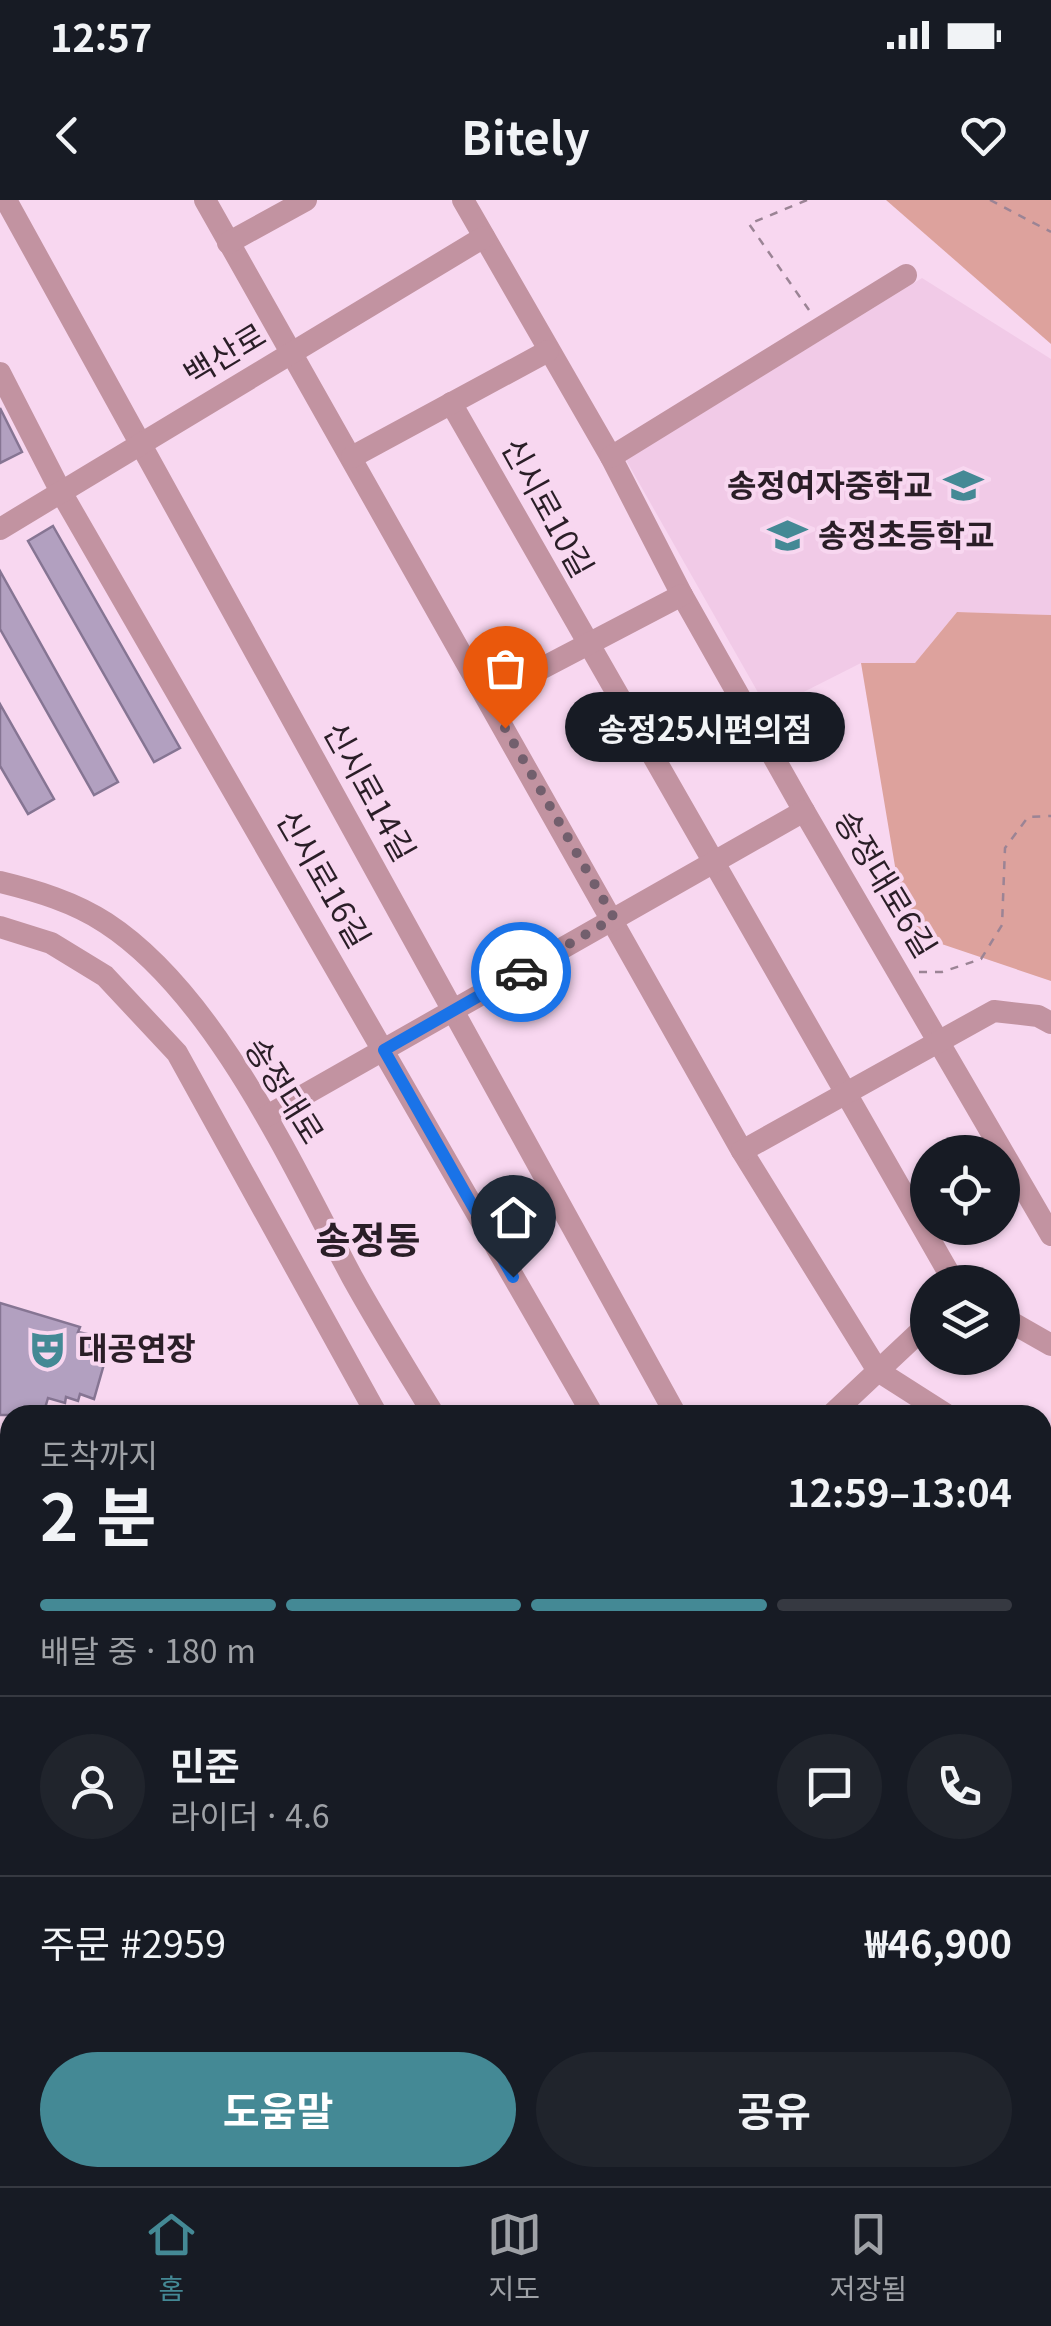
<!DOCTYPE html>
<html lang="ko">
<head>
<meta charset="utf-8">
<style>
  body { margin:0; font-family:Georgia,"Noto Sans KR",serif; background:#20242c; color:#f1f3f6; height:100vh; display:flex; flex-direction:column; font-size:38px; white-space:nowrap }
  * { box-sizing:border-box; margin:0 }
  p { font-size:32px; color:#9ea1a6 }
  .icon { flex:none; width:55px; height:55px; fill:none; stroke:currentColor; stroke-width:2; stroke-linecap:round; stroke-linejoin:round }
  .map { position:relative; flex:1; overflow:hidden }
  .drawer { position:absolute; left:0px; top:1205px; width:1052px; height:782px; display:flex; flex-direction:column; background:#171b24; border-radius:30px 30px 0 0; box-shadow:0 2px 8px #0004 }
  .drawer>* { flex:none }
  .controls { position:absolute; left:910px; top:935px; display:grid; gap:20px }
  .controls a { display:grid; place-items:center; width:110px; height:110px; border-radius:50%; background:#171b24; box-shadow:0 2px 8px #0004; font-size:50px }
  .pin { position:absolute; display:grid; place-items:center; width:85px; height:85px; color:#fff; margin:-102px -42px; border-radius:50% 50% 50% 0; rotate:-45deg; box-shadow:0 0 10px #0007 }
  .pin .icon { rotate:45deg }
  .courier { position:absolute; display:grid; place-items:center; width:100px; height:100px; margin:-50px; border:8px solid #1a73e8; border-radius:50%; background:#fff; color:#222; box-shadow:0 2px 12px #0007 }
  .bubble { position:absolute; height:70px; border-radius:35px; background:#171b24; box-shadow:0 2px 8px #0004; font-size:32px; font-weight:700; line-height:70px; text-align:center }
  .overview em { font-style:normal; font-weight:700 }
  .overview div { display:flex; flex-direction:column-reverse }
  .overview { display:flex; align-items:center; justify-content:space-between; height:170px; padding:0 40px }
  h1 { font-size:65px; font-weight:700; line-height:75px }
  .bar { display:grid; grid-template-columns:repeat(4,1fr); gap:15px 10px; align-content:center; height:120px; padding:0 40px }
  .bar i { height:12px; border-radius:8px; background:#363941 }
  .bar .selected { background:#448995 }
  .bar p { grid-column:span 4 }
  .line { display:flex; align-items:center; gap:25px; padding:0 40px; border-top:2px solid #363941 }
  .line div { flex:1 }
  .round { display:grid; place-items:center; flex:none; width:105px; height:105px; border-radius:52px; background:#20242c }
  .primary-button { display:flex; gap:20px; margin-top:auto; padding:20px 40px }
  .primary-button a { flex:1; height:115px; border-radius:60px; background:#448995; color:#fff; font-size:40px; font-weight:700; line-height:115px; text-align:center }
  .primary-button a+a { background:#20242c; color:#f1f3f6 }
  .status { display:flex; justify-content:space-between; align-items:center; height:70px; padding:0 50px; background:#171b24; direction:ltr }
  .status svg { height:28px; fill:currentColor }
  header { display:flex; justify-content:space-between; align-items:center; height:130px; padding:0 40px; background:#171b24; font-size:45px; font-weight:700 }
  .menu { display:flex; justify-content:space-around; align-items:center; height:140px; border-top:2px solid #363941; background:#171b24; font-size:28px; color:#9ea1a6 }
  .menu a { display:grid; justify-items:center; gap:5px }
  .menu .selected { color:#448995 }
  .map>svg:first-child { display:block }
  .built { fill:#f1cae7 }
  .forest { fill:#dda29d }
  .building { fill:#b2a0c0; stroke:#867593; stroke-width:2.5 }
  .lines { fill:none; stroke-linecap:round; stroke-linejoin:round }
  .path { stroke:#9b8495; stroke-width:2.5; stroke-dasharray:8 8; stroke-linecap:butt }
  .minor { stroke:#c293a1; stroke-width:22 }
  .done { stroke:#725f6d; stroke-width:10; stroke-dasharray:0 18 }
  .route { stroke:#1a73e8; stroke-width:12 }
  .labels { text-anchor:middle; stroke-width:8; stroke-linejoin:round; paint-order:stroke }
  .street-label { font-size:32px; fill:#2a1e27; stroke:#f8d7f0 }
  .poi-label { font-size:32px; font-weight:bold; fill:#2a1e27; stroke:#f8d7f0; text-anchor:start }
  .quarter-label { font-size:38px; font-weight:bold; fill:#2a1e27; stroke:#f8d7f0 }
</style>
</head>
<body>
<div class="status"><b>12:57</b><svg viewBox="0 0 49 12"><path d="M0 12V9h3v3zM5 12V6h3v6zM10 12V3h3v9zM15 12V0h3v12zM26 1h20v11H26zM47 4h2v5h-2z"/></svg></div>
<header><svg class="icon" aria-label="back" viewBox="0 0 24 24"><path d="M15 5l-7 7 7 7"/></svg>Bitely<svg class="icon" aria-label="heart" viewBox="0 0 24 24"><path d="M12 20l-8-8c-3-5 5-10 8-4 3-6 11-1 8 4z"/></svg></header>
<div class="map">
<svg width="1051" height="1986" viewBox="0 0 1051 1986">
  <rect width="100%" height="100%" fill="#f8d7f0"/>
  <!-- built -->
  <path class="built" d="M922,78L1051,159V415L957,412L915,463H861L768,510L626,260Z"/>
  <!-- forest -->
  <g class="forest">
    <path d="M886,0H1051V144Z"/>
    <path d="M957,412L1051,415V781L906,732L861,463H915Z"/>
  </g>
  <!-- building -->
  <g class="building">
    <path d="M0,208L22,252L0,263Z"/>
    <path d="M53,326L180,548L154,562L28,341Z"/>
    <path d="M0,371L118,582L94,595L0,429Z"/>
    <path d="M0,504L54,599L28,614L0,566Z"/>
    <path d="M0,1103L80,1127L78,1132L91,1135L89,1141L98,1144L95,1154L106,1157L94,1199L80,1194L78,1201L66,1197L65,1203L48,1198L43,1215H0Z"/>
  </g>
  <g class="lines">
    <!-- path -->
    <g class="path">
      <path d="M807,0L749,24L809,110"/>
      <path d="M990,0L1051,32"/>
      <path d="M919,772H942L981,759L1002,725L1005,648L1028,617L1051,616"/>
    </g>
    <!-- minor -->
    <g class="minor">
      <path d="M6,0L676,1215"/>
      <path d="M205,0L742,951L878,1171L947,1215"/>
      <path d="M463,0L611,257L682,395L804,611L1051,1035"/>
      <path d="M228,43L306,0"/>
      <path d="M0,173L61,292L593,1215"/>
      <path d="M451,203L954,1082"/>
      <path d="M352,257L548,151"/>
      <path d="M611,257L906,75"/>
      <path d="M0,329L484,37"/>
      <path d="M487,497L682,395"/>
      <path d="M0,682C37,691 74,702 106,723C215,794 292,965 352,1077C378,1124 406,1169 434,1215"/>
      <path d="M0,727L51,743L105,776L177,853L377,1215"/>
      <path d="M267,916L804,611"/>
      <path d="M742,951L994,811L1038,816L1051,823"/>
      <path d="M1002,1117L1051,1145"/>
      <path d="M831,1215L928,1124"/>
      <path d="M1042,1277L1051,1282"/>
      <path d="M1042,1377L1051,1362"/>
      <path d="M0,1458L10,1467"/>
      <path d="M0,1489L10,1507"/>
      <path d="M1042,1497L1051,1502"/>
      <path d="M0,1574L10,1572"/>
      <path d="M1042,1582L1051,1587"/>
      <path d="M0,1594L10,1595"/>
      <path d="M1042,1743L1051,1748"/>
      <path d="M1042,1796L1051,1801"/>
      <path d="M0,1931L10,1950"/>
      <path d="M25,1978L30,1986"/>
      <path d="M272,1978L277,1986"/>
      <path d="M662,1978L673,1986"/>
      <path d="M693,1986L700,1978"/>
    </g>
  </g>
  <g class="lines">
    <!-- done -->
    <path class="done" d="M505,528L614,718L521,772"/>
    <!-- route -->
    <path class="route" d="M513,1077L384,850L521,772"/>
  </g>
  <!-- icons -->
  <defs>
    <symbol id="school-bare" viewBox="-9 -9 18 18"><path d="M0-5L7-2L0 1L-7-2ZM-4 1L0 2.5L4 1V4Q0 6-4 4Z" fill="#448995" stroke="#f8d7f0" stroke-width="2.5" paint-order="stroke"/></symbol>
    <symbol id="theatre-bare" viewBox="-9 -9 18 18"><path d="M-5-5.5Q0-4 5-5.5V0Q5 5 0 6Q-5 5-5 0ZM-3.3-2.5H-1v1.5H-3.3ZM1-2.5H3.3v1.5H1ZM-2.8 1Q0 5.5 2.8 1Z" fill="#448995" stroke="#f8d7f0" stroke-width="2.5" paint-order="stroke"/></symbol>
  </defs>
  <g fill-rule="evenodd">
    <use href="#school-bare" x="936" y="258" width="55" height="55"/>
    <use href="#school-bare" x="760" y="308" width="55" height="55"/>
    <use href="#theatre-bare" x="20" y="1122" width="55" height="55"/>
  </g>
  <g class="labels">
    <!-- street labels -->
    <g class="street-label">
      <text transform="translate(225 155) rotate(-31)" y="11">백산로</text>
      <text transform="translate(547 308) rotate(61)" y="11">신시로10길</text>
      <text transform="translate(369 592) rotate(61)" y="11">신시로14길</text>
      <text transform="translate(323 679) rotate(60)" y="11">신시로16길</text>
      <text transform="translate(885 684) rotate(59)" y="11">송정대로6길</text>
      <text transform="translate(284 891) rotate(58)" y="11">송정대로</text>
    </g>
    <!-- poi labels -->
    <g class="poi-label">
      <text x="933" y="297" text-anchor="end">송정여자중학교</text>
      <text x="818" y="347">송정초등학교</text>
      <text x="78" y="1160">대공연장</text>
    </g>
    <!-- quarter labels -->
    <g class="quarter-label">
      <text x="368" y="1054">송정동</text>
    </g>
  </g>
</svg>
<div class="controls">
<a><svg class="icon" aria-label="locate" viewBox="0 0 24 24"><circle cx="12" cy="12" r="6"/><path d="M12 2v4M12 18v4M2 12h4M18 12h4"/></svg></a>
<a><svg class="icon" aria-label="layers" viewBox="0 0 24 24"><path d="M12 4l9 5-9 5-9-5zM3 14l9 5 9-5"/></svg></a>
</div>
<div class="pin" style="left:505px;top:528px;background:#ea580c"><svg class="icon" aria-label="bag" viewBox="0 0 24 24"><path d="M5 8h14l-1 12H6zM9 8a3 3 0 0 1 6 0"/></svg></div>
<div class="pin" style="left:513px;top:1077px;background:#1f2937"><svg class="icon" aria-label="home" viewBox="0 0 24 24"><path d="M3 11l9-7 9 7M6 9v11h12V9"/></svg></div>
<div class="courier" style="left:521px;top:772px"><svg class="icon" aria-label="car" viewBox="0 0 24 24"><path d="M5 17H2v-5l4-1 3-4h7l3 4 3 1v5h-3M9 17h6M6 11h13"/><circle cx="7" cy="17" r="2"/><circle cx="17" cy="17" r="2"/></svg></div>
<div class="bubble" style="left:565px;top:492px;width:280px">송정25시편의점</div>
<section class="drawer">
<div class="overview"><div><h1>2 분</h1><p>도착까지</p></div><em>12:59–13:04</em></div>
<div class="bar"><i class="selected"></i><i class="selected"></i><i class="selected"></i><i></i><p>배달 중 · 180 m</p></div>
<div class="line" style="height:180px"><a class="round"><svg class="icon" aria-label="person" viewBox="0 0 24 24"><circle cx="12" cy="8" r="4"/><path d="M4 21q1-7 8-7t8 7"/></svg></a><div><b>민준</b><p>라이더 · 4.6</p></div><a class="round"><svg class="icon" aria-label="chat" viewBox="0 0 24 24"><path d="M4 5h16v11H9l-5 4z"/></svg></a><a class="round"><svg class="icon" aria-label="phone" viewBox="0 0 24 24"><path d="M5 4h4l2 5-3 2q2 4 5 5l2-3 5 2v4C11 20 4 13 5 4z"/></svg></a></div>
<div class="line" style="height:130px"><div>주문 #2959</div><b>₩46,900</b></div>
<div class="primary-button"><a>도움말</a><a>공유</a></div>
</section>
</div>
<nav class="menu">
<a class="selected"><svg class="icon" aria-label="home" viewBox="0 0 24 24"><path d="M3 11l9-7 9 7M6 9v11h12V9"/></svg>홈</a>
<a><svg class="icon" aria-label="map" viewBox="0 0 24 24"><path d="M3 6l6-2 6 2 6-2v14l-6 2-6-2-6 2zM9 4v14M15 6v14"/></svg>지도</a>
<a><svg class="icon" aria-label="saved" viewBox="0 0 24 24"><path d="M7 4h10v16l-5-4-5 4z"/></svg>저장됨</a>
</nav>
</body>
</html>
